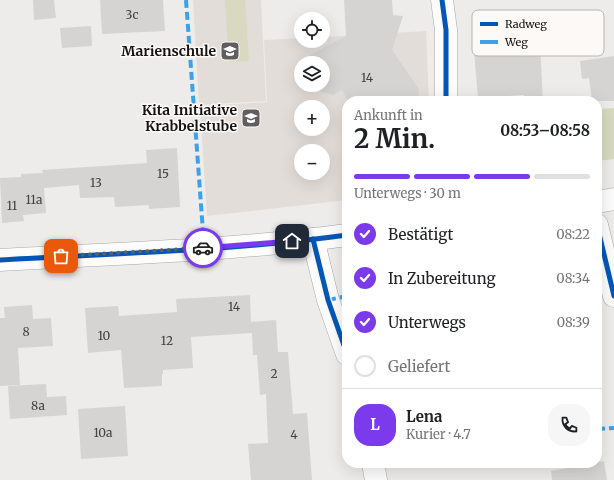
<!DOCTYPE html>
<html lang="de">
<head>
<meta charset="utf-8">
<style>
  body { margin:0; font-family:Merriweather,serif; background:#f6f6f6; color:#202124; height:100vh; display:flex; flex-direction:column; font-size:15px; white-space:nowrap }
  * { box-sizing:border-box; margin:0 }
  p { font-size:13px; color:#757577 }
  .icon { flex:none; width:22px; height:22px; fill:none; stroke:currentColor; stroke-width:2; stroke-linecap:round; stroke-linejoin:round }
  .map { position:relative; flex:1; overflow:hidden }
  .side { position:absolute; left:342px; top:96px; width:260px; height:372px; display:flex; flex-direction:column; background:#fff; border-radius:16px; box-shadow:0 4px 16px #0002 }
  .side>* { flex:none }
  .fabs { position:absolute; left:294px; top:12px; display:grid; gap:8px }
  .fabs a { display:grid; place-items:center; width:36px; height:36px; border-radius:50%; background:#fff; box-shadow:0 4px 16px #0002; font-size:20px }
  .pin { position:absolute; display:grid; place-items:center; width:34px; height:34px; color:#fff; margin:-17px; border-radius:8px; box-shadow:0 2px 6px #0006 }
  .courier { position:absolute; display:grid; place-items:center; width:40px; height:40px; margin:-20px; border:3px solid #7c3aed; border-radius:50%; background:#fff; color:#222; box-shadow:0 1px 5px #0007 }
  .headline em { font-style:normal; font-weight:700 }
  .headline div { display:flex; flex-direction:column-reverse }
  .headline { display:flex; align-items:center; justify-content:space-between; height:68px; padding:0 12px }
  h1 { font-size:26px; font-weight:700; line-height:30px }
  .bar { display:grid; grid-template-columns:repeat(4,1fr); gap:6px 4px; align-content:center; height:48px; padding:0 12px }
  .bar i { height:5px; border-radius:3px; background:#e0e0e0 }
  .bar .on { background:#7c3aed }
  .bar p { grid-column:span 4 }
  .line { display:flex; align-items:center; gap:10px; padding:0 12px; border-top:1px solid #e0e0e0 }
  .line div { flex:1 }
  .round { display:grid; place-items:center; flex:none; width:42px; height:42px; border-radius:16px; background:#f6f6f6 }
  ol { padding:0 12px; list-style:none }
  li { display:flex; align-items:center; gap:12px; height:44px }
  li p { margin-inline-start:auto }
  li .icon { padding:4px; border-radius:50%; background:#7c3aed; color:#fff; stroke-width:4 }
  li:last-child { color:#757577 }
  li i { width:22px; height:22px; border:2px solid #e0e0e0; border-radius:50% }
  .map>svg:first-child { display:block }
  .built { fill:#e3ddd9; fill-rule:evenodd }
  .green { fill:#d7dac1 }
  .building { fill:#d5d4d3 }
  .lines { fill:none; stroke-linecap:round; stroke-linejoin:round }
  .minor-casing { stroke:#a8a7a6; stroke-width:23 }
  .minor { stroke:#fcfcfc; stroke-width:22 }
  .quiet { stroke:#3da1ea; stroke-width:4; stroke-dasharray:8 4; stroke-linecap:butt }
  .cycleway-casing { stroke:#fdf9f6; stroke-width:8 }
  .cycleway { stroke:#0057b8; stroke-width:5 }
  .done { stroke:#605e5e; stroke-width:4; stroke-dasharray:0 7.2 }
  .route { stroke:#7c3aed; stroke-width:5 }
  .labels { text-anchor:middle; stroke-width:3; stroke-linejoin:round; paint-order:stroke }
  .number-label { font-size:12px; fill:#444242 }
  .poi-label { font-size:14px; font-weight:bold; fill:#141212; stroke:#fdf9f6; text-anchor:end }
  .key { fill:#fdf9f6; stroke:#b7b4b2; stroke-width:1 }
  .key-label { font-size:11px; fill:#141212 }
</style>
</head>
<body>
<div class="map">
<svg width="614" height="480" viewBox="0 0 614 480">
  <rect width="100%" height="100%" fill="#eeecea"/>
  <!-- built -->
  <g class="built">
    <path d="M193,0H261L266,101L199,105Z"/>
    <path d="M426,31L429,101H347V200L207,216L200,106L267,102L264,40L301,38V41H323V37ZM301,63H323V85H301ZM301,107H323V129H301ZM301,151H323V173H301Z"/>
  </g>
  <!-- green -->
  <g class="green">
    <path d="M225,0H245L249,61L229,62Z"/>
    <path d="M614,108V159L597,161V109Z"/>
  </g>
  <!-- building -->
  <g class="building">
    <path d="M33,0H54L56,18L34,20Z"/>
    <path d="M100,0H163L165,31L102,34Z"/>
    <path d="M344,0H392L393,15L403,16L392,50L419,89L418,101H348L342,90L333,95L313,89L314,85H323V63H312L309,56L346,36Z"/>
    <path d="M539,25L543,101H525L524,95L478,98L472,28Z"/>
    <path d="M91,26L92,46L62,48L60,28Z"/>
    <path d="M614,56V101H592L589,78L582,79L580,61Z"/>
    <path d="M177,148L180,207L149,209V205L115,207L114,197L80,198L79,185L44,188L46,213L23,215L24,221L2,223L0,178L21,177V174L43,173L42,170L147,163L146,150Z"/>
    <path d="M250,295L251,322L276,320L278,352H288L293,414L307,413L312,480H251L248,444L268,443L266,394L260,395L257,355H253L252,333L191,337L193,368L163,370V374H162V386L124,388L121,350L88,353L85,308L118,306L119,316L177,312L176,299Z"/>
    <path d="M32,305L33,319L51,318L53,346L18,348L20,385L0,386V318H5L4,307Z"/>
    <path d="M46,384L47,397L66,396L67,415L10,419L8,386Z"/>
    <path d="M125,406L128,456L81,459L78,409Z"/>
    <path d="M604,461L607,480H552L551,471Z"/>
  </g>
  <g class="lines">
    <defs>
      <g id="minor">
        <path d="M442,0L446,30V101"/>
        <path d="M597,202L614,199"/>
        <path d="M597,225L614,296"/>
        <path d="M313,239L328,300L347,354"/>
        <path d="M0,260C116,253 232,251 347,235"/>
        <path d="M373,463L376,480"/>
      </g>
    </defs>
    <!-- minor casing -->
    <use href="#minor" class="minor-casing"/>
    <!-- minor -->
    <use href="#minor" class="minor"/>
    <!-- quiet -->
    <g class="quiet">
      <path d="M186,0L203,232L209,248"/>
      <path d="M328,300L347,296"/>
      <path d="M597,429L614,428"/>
    </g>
    <defs>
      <g id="cycleway">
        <path d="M442,0L446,30V101"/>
        <path d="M597,225L614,296"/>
        <path d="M313,239L328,300L347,354"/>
        <path d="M0,260C116,253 232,251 347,235"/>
      </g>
    </defs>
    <!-- cycleway casing -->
    <use href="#cycleway" class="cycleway-casing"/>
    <!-- cycleway -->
    <use href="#cycleway" class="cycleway"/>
  </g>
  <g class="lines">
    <!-- done -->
    <path class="done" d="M61,256L203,248"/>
    <!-- route -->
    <path class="route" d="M203,248L292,241"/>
  </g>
  <!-- icons -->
  <defs>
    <symbol id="school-square" viewBox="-11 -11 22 22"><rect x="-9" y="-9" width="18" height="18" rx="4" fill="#605e5e" stroke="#fdf9f6"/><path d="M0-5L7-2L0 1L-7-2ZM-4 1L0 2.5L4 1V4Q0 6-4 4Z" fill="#fff"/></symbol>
  </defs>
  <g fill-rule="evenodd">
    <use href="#school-square" x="219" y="40" width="22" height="22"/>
    <use href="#school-square" x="240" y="107" width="22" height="22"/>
  </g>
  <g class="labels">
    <!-- number labels -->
    <g class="number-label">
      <text x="132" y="19">3c</text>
      <text x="367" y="82">14</text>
      <text x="163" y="178">15</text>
      <text x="96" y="187">13</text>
      <text x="34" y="204">11a</text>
      <text x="12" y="210">11</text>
      <text x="234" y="311">14</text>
      <text x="26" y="336">8</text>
      <text x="104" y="340">10</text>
      <text x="167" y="345">12</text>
      <text x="274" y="378">2</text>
      <text x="38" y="410">8a</text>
      <text x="103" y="437">10a</text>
      <text x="294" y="439">4</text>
    </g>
    <!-- poi labels -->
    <g class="poi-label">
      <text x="216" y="56">Marienschule</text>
      <text x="237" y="115">Kita Initiative<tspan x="237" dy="16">Krabbelstube</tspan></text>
    </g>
  </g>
  <!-- legend -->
  <rect x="472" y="10" width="132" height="46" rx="6" class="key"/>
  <rect x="480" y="22" width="18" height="4" fill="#0057b8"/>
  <rect x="480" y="40" width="18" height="4" fill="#3da1ea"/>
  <g class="key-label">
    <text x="505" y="28">Radweg</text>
    <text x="505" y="46">Weg</text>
  </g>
</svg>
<div class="fabs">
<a><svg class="icon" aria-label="locate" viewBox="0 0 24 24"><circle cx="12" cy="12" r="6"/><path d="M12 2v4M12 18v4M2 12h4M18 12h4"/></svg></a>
<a><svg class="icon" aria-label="layers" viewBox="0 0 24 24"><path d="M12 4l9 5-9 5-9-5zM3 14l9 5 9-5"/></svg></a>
<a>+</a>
<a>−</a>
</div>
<div class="pin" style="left:61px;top:256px;background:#ea580c"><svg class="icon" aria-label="bag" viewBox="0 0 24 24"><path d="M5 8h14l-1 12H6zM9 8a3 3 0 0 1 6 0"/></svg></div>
<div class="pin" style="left:292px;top:241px;background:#1f2937"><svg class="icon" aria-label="home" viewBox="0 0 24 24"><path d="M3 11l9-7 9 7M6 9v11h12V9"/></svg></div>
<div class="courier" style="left:203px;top:248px"><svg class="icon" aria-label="car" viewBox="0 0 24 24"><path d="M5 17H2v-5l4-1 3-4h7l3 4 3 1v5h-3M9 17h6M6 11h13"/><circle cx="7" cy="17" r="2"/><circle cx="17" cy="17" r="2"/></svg></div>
<section class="side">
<div class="headline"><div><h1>2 Min.</h1><p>Ankunft in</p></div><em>08:53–08:58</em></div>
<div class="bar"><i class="on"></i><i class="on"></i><i class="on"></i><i></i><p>Unterwegs · 30 m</p></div>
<ol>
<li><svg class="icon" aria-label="check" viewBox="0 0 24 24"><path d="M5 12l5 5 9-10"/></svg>Bestätigt<p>08:22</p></li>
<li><svg class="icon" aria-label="check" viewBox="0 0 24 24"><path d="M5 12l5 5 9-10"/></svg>In Zubereitung<p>08:34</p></li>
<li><svg class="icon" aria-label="check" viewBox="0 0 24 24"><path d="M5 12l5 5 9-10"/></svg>Unterwegs<p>08:39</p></li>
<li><i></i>Geliefert</li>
</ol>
<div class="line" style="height:72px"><b class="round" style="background:#7c3aed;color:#fff">L</b><div><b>Lena</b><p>Kurier · 4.7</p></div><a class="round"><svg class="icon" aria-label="phone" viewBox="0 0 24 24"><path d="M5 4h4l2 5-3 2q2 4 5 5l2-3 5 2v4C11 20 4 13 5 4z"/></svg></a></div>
</section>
</div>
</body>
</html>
